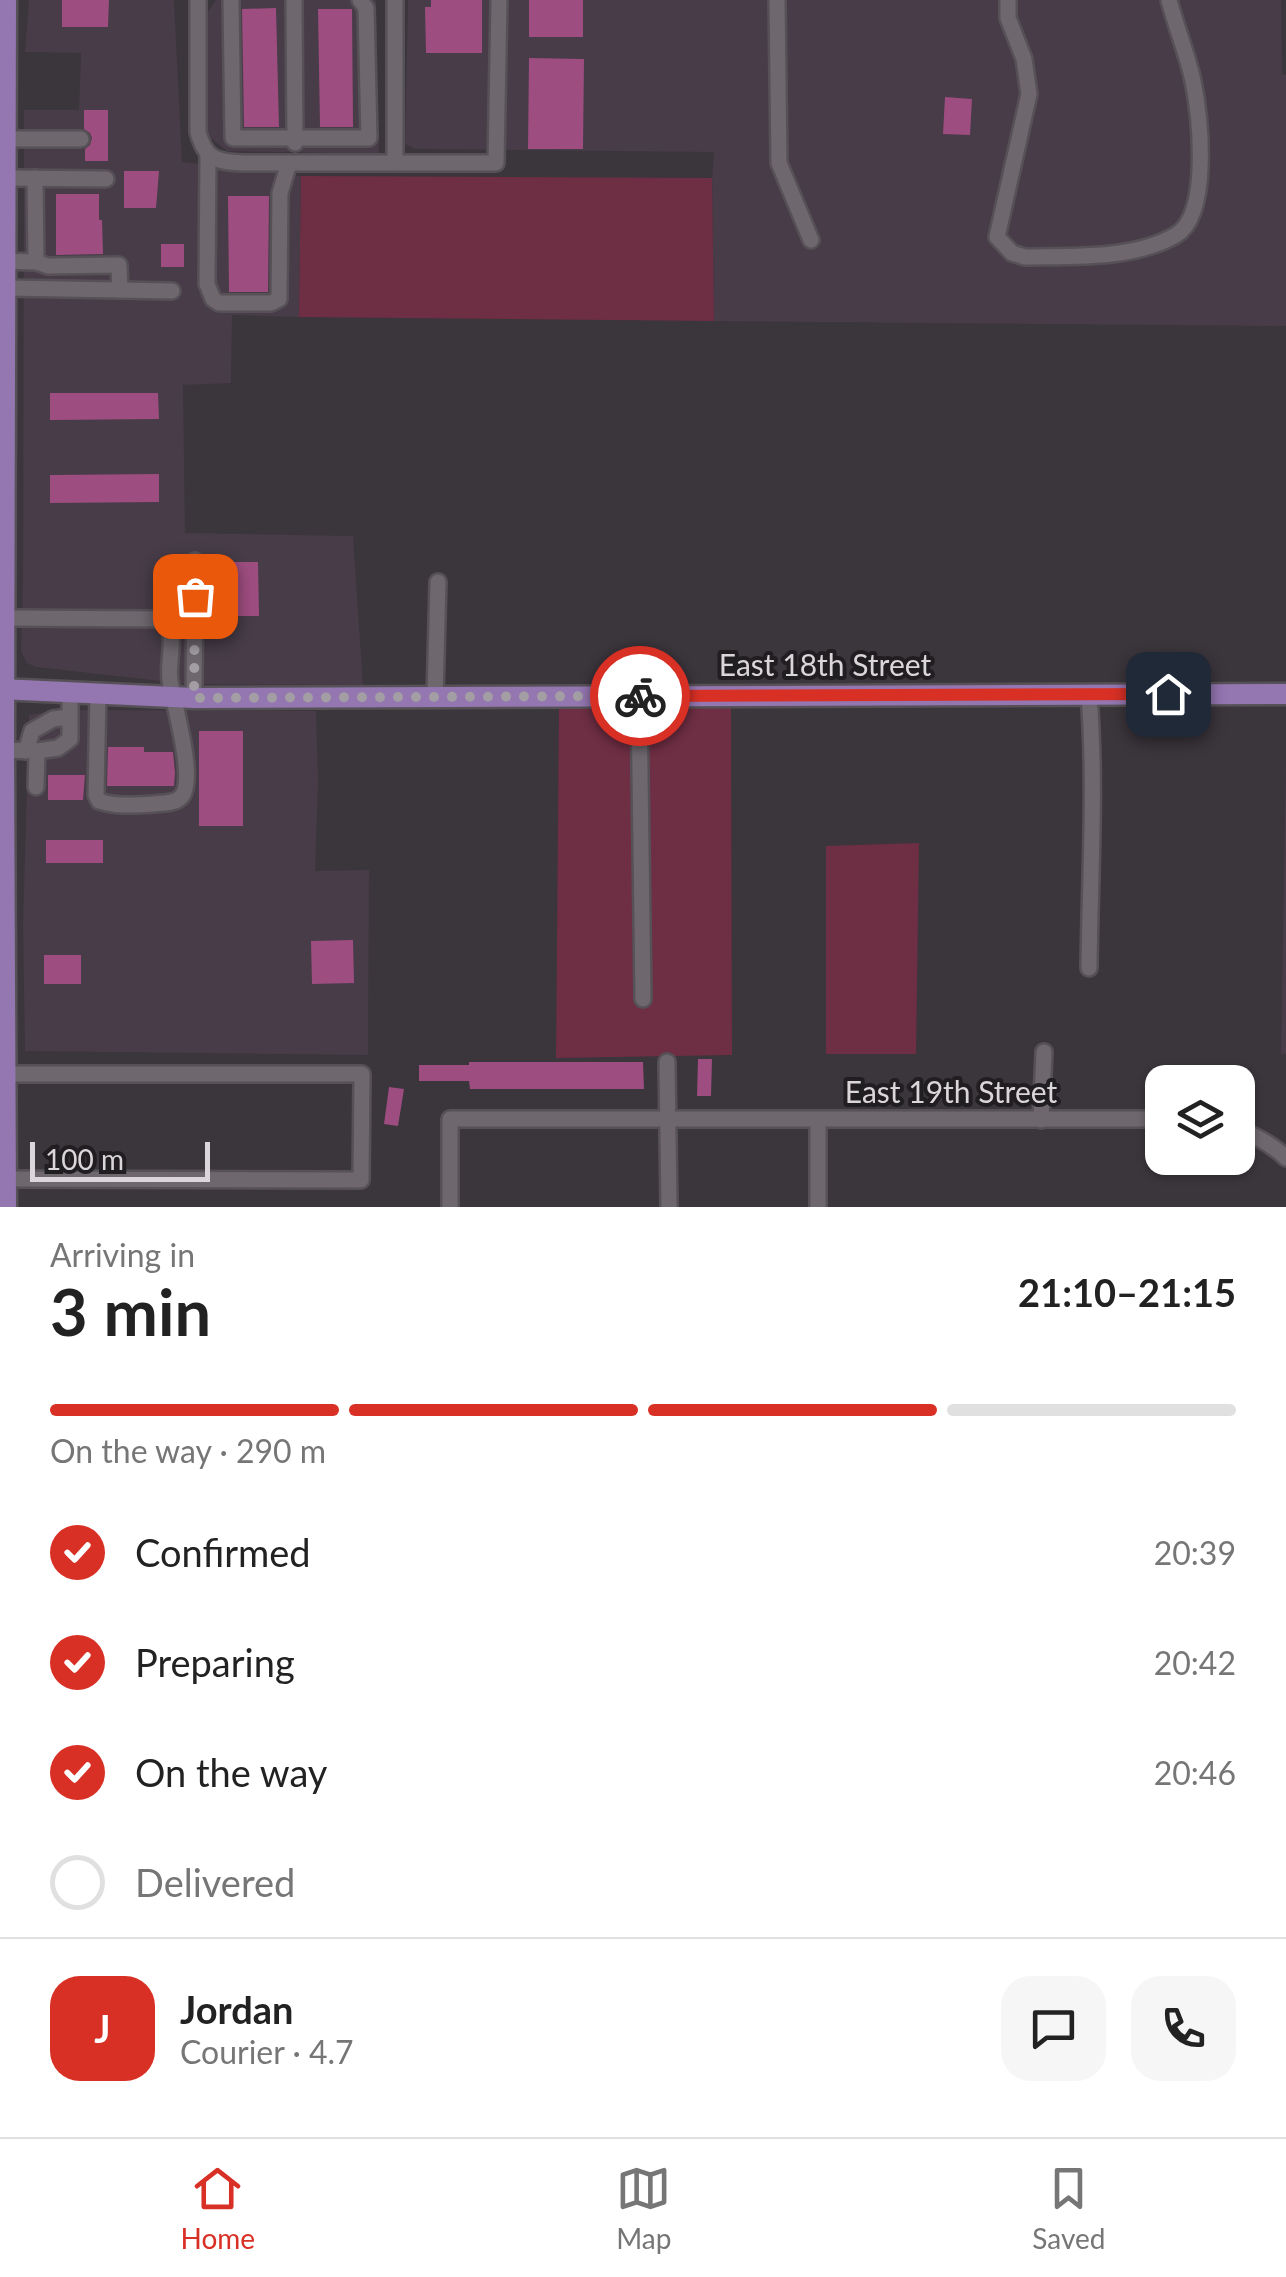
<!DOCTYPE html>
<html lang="en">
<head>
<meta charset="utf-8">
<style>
  body { margin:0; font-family:Lato,sans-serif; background:#f6f6f6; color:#222; height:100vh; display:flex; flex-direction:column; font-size:38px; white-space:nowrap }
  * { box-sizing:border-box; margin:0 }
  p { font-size:32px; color:#767676 }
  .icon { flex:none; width:55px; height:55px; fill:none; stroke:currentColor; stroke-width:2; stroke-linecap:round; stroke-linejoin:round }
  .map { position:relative; height:1207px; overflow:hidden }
  .panel { display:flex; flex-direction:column; background:#fff; flex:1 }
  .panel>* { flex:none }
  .fabs { position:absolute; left:1145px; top:1065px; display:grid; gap:20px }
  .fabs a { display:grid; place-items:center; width:110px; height:110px; border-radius:20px; background:#fff; box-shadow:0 2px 8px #0004; font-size:50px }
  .scale { position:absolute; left:30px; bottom:25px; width:180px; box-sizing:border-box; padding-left:10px; border:5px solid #dad6da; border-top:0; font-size:28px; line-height:35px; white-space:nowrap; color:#dad6da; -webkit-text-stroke:8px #211e21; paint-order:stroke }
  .pin { position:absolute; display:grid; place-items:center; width:85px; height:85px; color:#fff; margin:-42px; border-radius:20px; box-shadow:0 5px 15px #0006 }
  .courier { position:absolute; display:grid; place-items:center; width:100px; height:100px; margin:-50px; border:8px solid #d93025; border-radius:50%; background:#fff; color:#222; box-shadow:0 2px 12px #0007 }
  .summary em { font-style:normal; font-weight:700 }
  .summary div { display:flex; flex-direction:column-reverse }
  .summary { display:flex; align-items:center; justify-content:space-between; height:170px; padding:0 50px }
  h1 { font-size:65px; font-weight:700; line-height:75px }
  .bar { display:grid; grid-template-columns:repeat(4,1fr); gap:15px 10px; align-content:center; height:120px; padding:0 50px }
  .bar i { height:12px; border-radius:8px; background:#e0e0e0 }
  .bar .current { background:#d93025 }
  .bar p { grid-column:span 4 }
  .line { display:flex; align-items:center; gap:25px; padding:0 50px; border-top:2px solid #e0e0e0 }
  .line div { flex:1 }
  .round { display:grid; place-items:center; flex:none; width:105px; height:105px; border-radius:30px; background:#f6f6f6 }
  ol { padding:0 50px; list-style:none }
  li { display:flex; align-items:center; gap:30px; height:110px }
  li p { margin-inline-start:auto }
  li .icon { padding:10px; border-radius:50%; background:#d93025; color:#fff; stroke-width:4 }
  li:last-child { color:#767676 }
  li i { width:55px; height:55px; border:5px solid #e0e0e0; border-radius:50% }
  .tab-bar { display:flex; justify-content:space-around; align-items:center; height:140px; border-top:2px solid #e0e0e0; background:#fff; font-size:28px; color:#767676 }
  .tab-bar a { display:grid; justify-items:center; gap:5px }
  .tab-bar .current { color:#d93025 }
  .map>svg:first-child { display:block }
  .built { fill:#473c48 }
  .green { fill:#6e2e43 }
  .building { fill:#9e4d80 }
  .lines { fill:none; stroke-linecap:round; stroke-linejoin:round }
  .minor-casing { stroke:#565156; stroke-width:20 }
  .major-casing { stroke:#565156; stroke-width:25 }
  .minor { stroke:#6e676e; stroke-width:15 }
  .major { stroke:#9476b1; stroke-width:20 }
  .done { stroke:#a29ea3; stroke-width:10; stroke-dasharray:0 18 }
  .route { stroke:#d93025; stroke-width:12 }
  .labels { text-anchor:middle; stroke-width:8; stroke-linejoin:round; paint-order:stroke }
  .street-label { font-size:30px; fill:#dad6da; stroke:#211e21 }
</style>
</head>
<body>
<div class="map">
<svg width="1286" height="1207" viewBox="0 0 1286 1207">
  <rect width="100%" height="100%" fill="#3b353c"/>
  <!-- built -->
  <g class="built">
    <path d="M29,0H174L182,162L301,176L299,317L232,315L231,383L183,385L185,533L353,536L363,685L188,684L36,667L27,663L21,651L23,582L24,110H79L81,53L25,52Z"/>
    <path d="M216,0H376L379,154L227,151L206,134L204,18Z"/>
    <path d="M408,0H1281L1282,74L1286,75V326L714,321L712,178L714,152L415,149L405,144Z"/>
    <path d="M58,710L316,711L318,781L315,871L369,870L368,1055L25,1051L23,925L29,715Z"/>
    <path d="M1286,757V1054H1281Z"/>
  </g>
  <!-- green -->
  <g class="green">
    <path d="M301,176L712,178L714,321L299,317Z"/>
    <path d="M559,704L731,708L732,1055L556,1058Z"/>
    <path d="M919,843L916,1054H826V846Z"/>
  </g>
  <!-- building -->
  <g class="building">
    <path d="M62,0H109L108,27H62Z"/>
    <path d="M431,0H482V53H426L425,7H431Z"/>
    <rect x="529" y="0" width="54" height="37"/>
    <path d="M276,8L279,127H244L242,9Z"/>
    <path d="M318,9H352L353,127H320Z"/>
    <path d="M529,58L584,59L583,149H528Z"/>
    <path d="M945,97L972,99L970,135L943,134Z"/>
    <path d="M84,110H108V161H85V149L90,145L92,138L90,133L84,129Z"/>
    <path d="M124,171H159L156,208H124Z"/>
    <path d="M56,194H99V220H102L103,254L56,255Z"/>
    <path d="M228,196H269L268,292H229Z"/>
    <rect x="161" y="244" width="23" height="23"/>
    <path d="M50,393H158L159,419L50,420Z"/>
    <path d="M159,474V502L50,503V475Z"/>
    <path d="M232,562H258L259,616H228L227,632H206V596H232Z"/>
    <rect x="199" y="731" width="44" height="95"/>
    <path d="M108,747H144V752H173L175,773L174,786H107Z"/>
    <path d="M48,775H85L83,800H48Z"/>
    <rect x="46" y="840" width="57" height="23"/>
    <path d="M353,940L354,983L312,984L311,941Z"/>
    <rect x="44" y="955" width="37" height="29"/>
    <path d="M698,1059H712L711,1096H697Z"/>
    <path d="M469,1062H643L644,1089H470L469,1081H419V1065H469Z"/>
    <path d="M389,1087L404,1089L398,1126L384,1124Z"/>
  </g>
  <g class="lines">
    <defs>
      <g id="minor">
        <path d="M198,0V132C205,159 216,162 243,163H496L499,0"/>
        <path d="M231,0L233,138H369L366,8L360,0"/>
        <path d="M294,0L295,143"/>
        <path d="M777,0L779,163L811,240"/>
        <path d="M1008,0V18L1024,59L1029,94L997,237L1012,253L1025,257C1072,256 1133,260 1176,235C1211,214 1200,116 1193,81C1187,53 1176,27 1169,0"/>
        <path d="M7,139H81"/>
        <path d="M208,154L207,284L213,299L219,303H271L279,299L280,193L289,163"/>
        <path d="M395,162V0"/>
        <path d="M7,178L106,179"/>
        <path d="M0,261L36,262L35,178"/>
        <path d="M36,262L48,266L119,265L120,290"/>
        <path d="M7,288L172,291"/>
        <path d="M6,618L164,619C178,635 167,660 170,680C173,703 196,777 182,796C176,804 162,803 153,804C134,805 117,807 99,801L96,795L98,692"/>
        <path d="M1089,695C1096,786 1090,877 1089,968"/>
        <path d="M639,696L643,999"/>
        <path d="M435,697L438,582"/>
        <path d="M194,698L195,561"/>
        <path d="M4,750L37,751L36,787"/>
        <path d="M26,751L32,731L53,719L69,717"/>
        <path d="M37,751L58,748L70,739V691"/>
        <path d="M667,1062L669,1207"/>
        <path d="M5,1074H362L361,1180L5,1179"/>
        <path d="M818,1120V1207"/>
        <path d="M1041,1120L1044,1052"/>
        <path d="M1238,1129C1256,1136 1272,1144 1286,1158"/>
        <path d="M450,1207V1119H1162"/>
      </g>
      <g id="major">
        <path d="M0,689L194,698L1286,694"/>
        <path d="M6,1207L4,750L6,0"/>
      </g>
    </defs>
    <!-- minor casing -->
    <use href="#minor" class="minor-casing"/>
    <!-- major casing -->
    <use href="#major" class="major-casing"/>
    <!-- minor -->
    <use href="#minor" class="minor"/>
    <!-- major -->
    <use href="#major" class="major"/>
  </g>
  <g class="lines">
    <!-- done -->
    <path class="done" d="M195,596L194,698L640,696"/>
    <!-- route -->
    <path class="route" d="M640,696L1168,694"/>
  </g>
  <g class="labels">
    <!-- street labels -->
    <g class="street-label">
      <text x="825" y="676">East 18th Street</text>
      <text x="951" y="1103">East 19th Street</text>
    </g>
  </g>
</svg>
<div class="fabs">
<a><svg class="icon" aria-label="layers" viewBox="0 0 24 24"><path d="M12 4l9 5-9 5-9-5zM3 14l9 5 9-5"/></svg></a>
</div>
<div class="scale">100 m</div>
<div class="pin" style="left:195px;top:596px;background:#ea580c"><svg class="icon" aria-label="bag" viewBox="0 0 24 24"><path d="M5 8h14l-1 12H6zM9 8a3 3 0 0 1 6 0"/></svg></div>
<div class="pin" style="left:1168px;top:694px;background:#1f2937"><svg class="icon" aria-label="home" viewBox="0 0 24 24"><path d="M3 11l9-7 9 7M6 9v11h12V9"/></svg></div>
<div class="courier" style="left:640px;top:696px"><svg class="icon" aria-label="bike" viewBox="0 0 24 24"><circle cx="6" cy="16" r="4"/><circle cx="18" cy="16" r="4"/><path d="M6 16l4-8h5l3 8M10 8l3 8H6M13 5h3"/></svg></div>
</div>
<section class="panel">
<div class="summary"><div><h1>3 min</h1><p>Arriving in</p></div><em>21:10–21:15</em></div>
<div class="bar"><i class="current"></i><i class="current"></i><i class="current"></i><i></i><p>On the way · 290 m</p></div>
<ol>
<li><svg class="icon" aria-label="check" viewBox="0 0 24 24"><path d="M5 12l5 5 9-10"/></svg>Confirmed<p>20:39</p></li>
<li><svg class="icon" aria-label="check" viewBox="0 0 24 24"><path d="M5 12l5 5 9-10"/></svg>Preparing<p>20:42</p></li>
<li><svg class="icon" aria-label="check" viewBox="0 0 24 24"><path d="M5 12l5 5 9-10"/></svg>On the way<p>20:46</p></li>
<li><i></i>Delivered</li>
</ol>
<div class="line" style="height:180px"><b class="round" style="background:#d93025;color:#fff">J</b><div><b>Jordan</b><p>Courier · 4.7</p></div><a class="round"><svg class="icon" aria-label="chat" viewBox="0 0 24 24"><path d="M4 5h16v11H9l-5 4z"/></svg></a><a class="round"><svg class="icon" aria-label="phone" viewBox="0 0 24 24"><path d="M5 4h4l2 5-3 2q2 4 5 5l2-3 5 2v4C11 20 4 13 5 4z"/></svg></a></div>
</section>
<nav class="tab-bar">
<a class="current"><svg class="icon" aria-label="home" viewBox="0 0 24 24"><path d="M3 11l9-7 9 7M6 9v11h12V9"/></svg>Home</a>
<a><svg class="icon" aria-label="map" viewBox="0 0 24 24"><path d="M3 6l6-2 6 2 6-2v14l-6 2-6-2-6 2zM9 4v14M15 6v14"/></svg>Map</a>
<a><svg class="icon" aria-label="saved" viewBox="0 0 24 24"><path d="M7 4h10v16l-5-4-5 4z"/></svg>Saved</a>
</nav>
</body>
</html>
